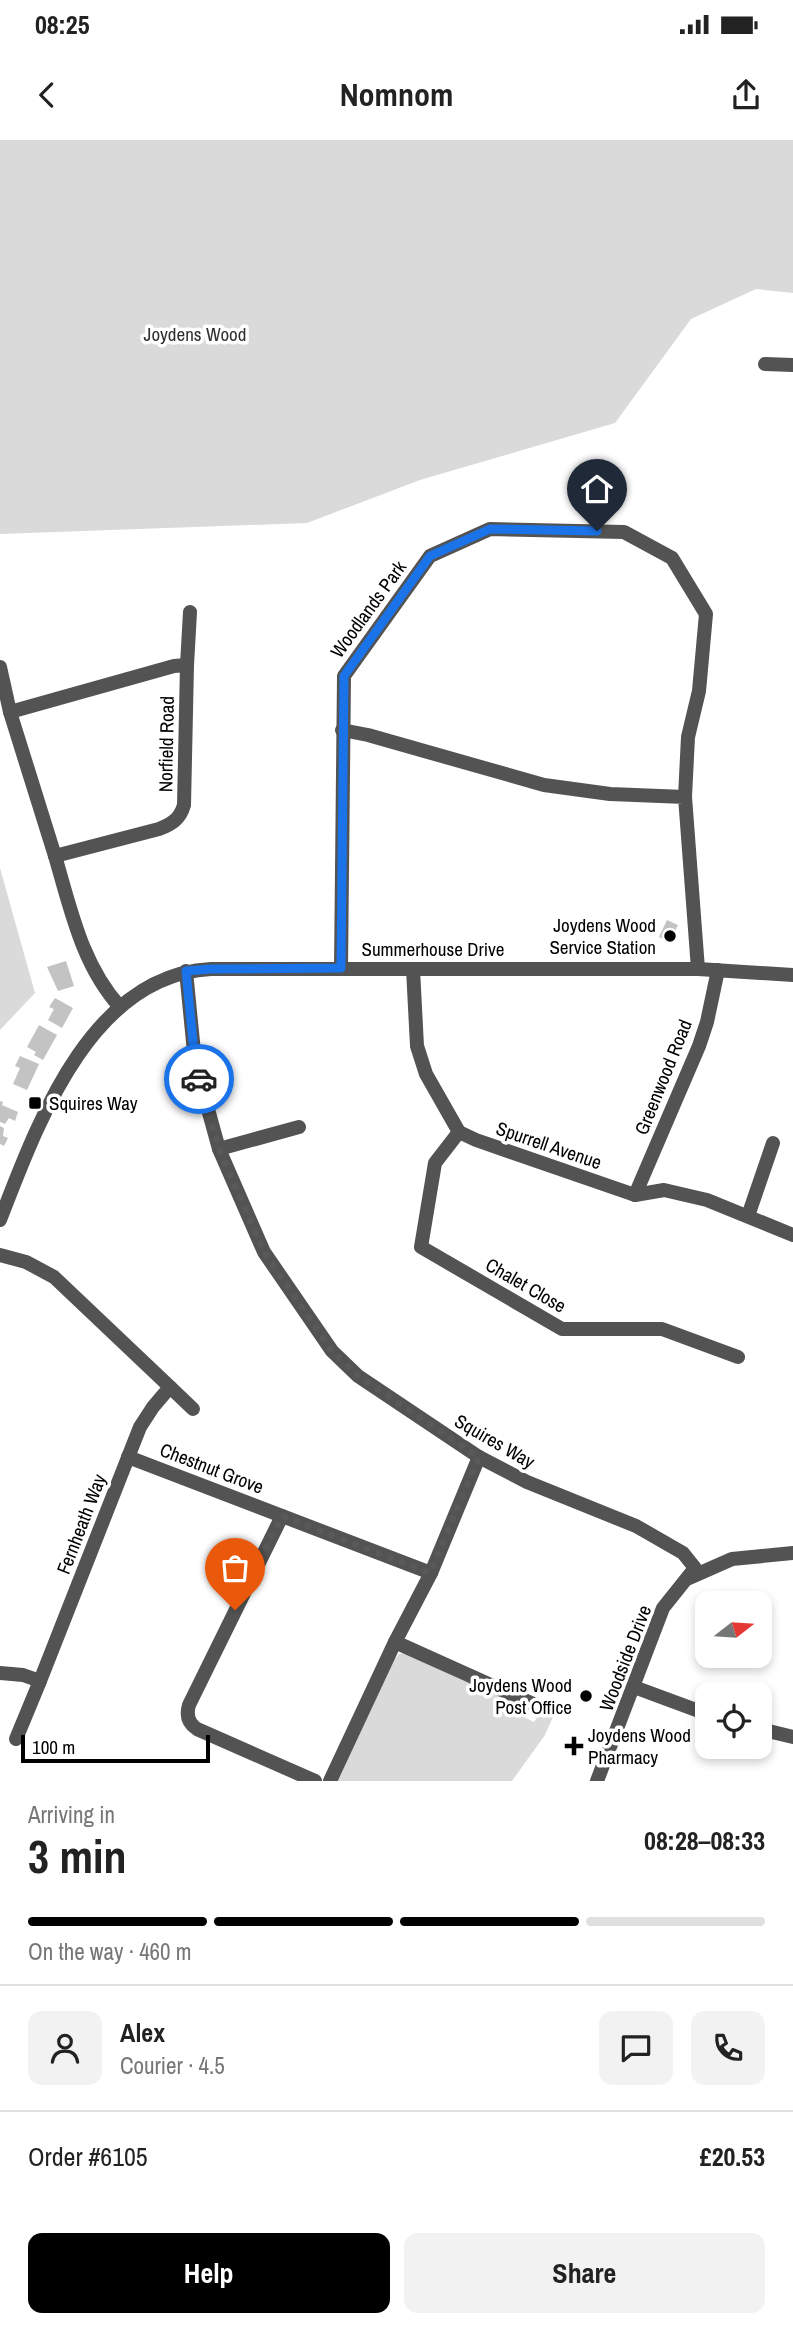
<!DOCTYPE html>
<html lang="en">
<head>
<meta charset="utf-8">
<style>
  body { margin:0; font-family:"Archivo Narrow",sans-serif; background:#f2f2f2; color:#222; height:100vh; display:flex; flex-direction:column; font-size:26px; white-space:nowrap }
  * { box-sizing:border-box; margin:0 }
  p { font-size:23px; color:#767676 }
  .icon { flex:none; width:38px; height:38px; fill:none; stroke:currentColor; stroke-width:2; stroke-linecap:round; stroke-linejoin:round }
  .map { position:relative; height:1641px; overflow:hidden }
  .details { display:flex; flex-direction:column; background:#fff; flex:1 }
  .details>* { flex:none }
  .needle { width:46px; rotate:73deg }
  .controls { position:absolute; left:695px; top:1451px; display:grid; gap:14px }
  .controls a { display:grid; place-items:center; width:77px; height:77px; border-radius:14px; background:#fff; box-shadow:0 4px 10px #0003; font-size:35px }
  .scale { position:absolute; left:21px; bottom:18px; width:189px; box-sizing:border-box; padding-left:7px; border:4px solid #000; border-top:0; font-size:19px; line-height:24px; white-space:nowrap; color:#000; -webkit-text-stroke:5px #fff; paint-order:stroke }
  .pin { position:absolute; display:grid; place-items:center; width:60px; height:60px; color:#fff; margin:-72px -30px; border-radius:50% 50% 50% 0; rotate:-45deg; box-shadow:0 0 7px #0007 }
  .pin .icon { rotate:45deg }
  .courier { position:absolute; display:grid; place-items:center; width:70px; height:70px; margin:-35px; border:5px solid #1a73e8; border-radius:50%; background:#fff; color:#222; box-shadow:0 2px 9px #0007 }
  .headline em { font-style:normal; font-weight:700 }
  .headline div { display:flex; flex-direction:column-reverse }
  .headline { display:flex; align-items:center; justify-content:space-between; height:119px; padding:0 28px }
  h1 { font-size:46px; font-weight:700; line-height:52px }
  .bar { display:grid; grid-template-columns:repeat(4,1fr); gap:10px 7px; align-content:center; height:84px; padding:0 28px }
  .bar i { height:9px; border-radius:5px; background:#e0e0e0 }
  .bar .active { background:#000 }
  .bar p { grid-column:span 4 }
  .line { display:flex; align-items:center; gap:18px; padding:0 28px; border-top:2px solid #e0e0e0 }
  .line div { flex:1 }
  .round { display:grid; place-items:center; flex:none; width:74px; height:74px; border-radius:14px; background:#f2f2f2 }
  .button { display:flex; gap:14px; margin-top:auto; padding:14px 28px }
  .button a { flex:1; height:80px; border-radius:14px; background:#000; color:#fff; font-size:28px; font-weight:700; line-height:80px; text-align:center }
  .button a+a { background:#f2f2f2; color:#222 }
  .status { display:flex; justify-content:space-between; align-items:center; height:49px; padding:0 35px; background:#fff; direction:ltr }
  .status svg { height:19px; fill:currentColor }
  header { display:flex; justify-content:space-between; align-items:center; height:91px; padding:0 28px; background:#fff; font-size:32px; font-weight:700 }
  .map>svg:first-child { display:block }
  .green { fill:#dadada }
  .building { fill:#c3c3c3 }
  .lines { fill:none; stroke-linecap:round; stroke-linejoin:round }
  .minor { stroke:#535353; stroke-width:14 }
  .done { stroke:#595959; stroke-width:7; stroke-dasharray:0 12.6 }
  .route { stroke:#1a73e8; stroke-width:9 }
  .poi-dot { fill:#000; stroke:#fff; stroke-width:2.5 }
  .labels { text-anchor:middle; stroke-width:7; stroke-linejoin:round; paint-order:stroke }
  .park-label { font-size:19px; fill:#313131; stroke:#fff }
  .street-label { font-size:19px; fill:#000; stroke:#fff }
  .poi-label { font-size:19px; fill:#000; stroke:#fff; text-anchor:end }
</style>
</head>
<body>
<div class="status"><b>08:25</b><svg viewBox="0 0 49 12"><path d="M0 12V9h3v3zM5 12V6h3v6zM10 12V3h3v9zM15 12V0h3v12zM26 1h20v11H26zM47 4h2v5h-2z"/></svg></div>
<header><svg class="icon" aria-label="back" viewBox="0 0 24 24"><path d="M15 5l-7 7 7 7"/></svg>Nomnom<svg class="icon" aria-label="share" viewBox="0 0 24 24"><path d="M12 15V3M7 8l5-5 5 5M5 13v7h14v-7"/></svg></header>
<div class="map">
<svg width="793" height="1641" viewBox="0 0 793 1641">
  <rect width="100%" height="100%" fill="#fff"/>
  <!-- green -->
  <g class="green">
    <path d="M0,0H793V153L756,149L691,179L615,283L420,340L307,383L0,394Z"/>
    <path d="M0,728L35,853L0,890Z"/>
    <path d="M407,1513L516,1563L522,1570V1576L534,1582L544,1565L556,1570L545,1595L512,1641H335L393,1521L399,1514Z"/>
  </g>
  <!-- building -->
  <g class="building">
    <path d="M667,780L678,785L670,802L659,797Z"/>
    <path d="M66,821L74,846L58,851L47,827Z"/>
    <path d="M55,858L73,868L62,888L48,880L54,869L49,867Z"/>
    <path d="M39,885L57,895L43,920L34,915L36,912L27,907Z"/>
    <path d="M20,916L39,924L27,950L13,944L20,928L15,926Z"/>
    <path d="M0,961L3,962L2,965L18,972L15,981L9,978L5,984L0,982Z"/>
    <path d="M0,986L4,988L3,996L8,998L4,1006L0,1004Z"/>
  </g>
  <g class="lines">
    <!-- minor -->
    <g class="minor">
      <path d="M765,224L793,225"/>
      <path d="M187,525L190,472"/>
      <path d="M0,527L10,572L55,716"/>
      <path d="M10,572L174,526L187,525L184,665C180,679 172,684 159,689L55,716C71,770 82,825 120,867"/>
      <path d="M342,590L368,595L544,645L610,654L685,657L698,829"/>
      <path d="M341,829L344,536L430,416L490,389L624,392L672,418L706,474L699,551L688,597L685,657"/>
      <path d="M413,829L417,906L426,934L459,992L476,1000L635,1055L664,1050L707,1060L793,1095"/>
      <path d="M186,831L195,922L219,1009L264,1112L332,1211L358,1236L479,1317L527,1342L636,1386L683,1413L695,1428L663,1468L597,1641"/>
      <path d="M459,992L435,1023L421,1107L562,1189H662L738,1217"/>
      <path d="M219,1009L299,987"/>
      <path d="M635,1055L699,906L707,882L718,830"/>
      <path d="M748,1076L773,1003"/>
      <path d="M0,1080C37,985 90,835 211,829H698L793,835"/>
      <path d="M0,1115L26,1122L54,1137L170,1247L153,1267L140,1287L40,1541L23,1535L0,1533"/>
      <path d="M170,1247L193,1269"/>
      <path d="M128,1317L431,1433"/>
      <path d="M282,1376L189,1565C186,1575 188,1583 197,1589L315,1641"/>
      <path d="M689,1438L732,1419L793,1413"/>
      <path d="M395,1502L533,1564"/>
      <path d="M634,1547L707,1574"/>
      <path d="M760,1589L793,1597"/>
      <path d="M16,1599L40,1541"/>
      <path d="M330,1641L395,1502L431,1433L479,1317"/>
    </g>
  </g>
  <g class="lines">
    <!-- done -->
    <path class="done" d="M199,939L219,1009L264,1112L332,1211L358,1236L479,1317L430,1433L282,1376L235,1470"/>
    <!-- route -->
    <path class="route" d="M199,939L195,922L186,831L211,829L341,828L344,536L430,416L490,389L597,391"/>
  </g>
  <!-- markers -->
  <g class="poi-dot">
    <circle cx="670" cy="796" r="7"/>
    <rect x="28" y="956" width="14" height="14" rx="3.5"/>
    <circle cx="586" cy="1556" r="7"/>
    <path d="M570.5 1595.5h7v7h7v7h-7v7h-7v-7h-7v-7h7z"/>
  </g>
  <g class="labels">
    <!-- park labels -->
    <g class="park-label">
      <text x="195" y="201">Joydens Wood</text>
    </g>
    <!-- street labels -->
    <g class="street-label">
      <text transform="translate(368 469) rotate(-54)" y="7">Woodlands Park</text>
      <text transform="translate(166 604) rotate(-89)" y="7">Norfield Road</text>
      <text x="433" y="816">Summerhouse Drive</text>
      <text transform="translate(663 937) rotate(-68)" y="7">Greenwood Road</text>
      <text transform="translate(549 1005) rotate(19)" y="7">Spurrell Avenue</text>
      <text transform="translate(526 1145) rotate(30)" y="7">Chalet Close</text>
      <text transform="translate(495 1301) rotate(30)" y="7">Squires Way</text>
      <text transform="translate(212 1328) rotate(21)" y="7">Chestnut Grove</text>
      <text transform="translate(81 1384) rotate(-69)" y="7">Fernheath Way</text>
      <text transform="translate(625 1518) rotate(-69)" y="7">Woodside Drive</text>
    </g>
    <!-- poi labels -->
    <g class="poi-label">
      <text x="656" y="792">Joydens Wood<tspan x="656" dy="22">Service Station</tspan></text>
      <text x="49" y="970" text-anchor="start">Squires Way</text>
      <text x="572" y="1552">Joydens Wood<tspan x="572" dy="22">Post Office</tspan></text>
      <text x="588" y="1602" text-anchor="start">Joydens Wood<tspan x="588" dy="22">Pharmacy</tspan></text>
    </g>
  </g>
</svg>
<div class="controls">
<a><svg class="needle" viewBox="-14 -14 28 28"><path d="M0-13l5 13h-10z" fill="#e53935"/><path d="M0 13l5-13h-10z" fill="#767676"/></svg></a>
<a><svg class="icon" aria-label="locate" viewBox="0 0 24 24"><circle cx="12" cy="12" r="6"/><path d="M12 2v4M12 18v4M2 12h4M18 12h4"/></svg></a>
</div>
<div class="scale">100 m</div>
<div class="pin" style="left:235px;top:1470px;background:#ea580c"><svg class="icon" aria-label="bag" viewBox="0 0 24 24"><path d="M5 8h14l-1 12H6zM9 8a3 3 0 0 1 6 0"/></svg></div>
<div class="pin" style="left:597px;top:391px;background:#1f2937"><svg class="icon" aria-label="home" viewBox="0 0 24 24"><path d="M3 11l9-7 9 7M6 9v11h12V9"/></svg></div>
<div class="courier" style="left:199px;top:939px"><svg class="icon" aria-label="car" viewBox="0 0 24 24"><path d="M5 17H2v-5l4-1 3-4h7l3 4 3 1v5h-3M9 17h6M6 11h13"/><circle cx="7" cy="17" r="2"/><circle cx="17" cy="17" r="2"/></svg></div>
</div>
<section class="details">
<div class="headline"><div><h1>3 min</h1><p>Arriving in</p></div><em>08:28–08:33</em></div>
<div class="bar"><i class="active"></i><i class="active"></i><i class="active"></i><i></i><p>On the way · 460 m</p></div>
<div class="line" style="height:126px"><a class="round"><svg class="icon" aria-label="person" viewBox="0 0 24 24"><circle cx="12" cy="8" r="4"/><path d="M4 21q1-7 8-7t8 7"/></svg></a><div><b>Alex</b><p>Courier · 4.5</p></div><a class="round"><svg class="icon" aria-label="chat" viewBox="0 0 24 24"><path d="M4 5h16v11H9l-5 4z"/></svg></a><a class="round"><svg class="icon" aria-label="phone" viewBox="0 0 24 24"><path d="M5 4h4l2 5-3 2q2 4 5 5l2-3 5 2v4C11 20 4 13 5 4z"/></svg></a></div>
<div class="line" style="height:91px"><div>Order #6105</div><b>£20.53</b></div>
<div class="button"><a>Help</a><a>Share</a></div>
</section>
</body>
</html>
